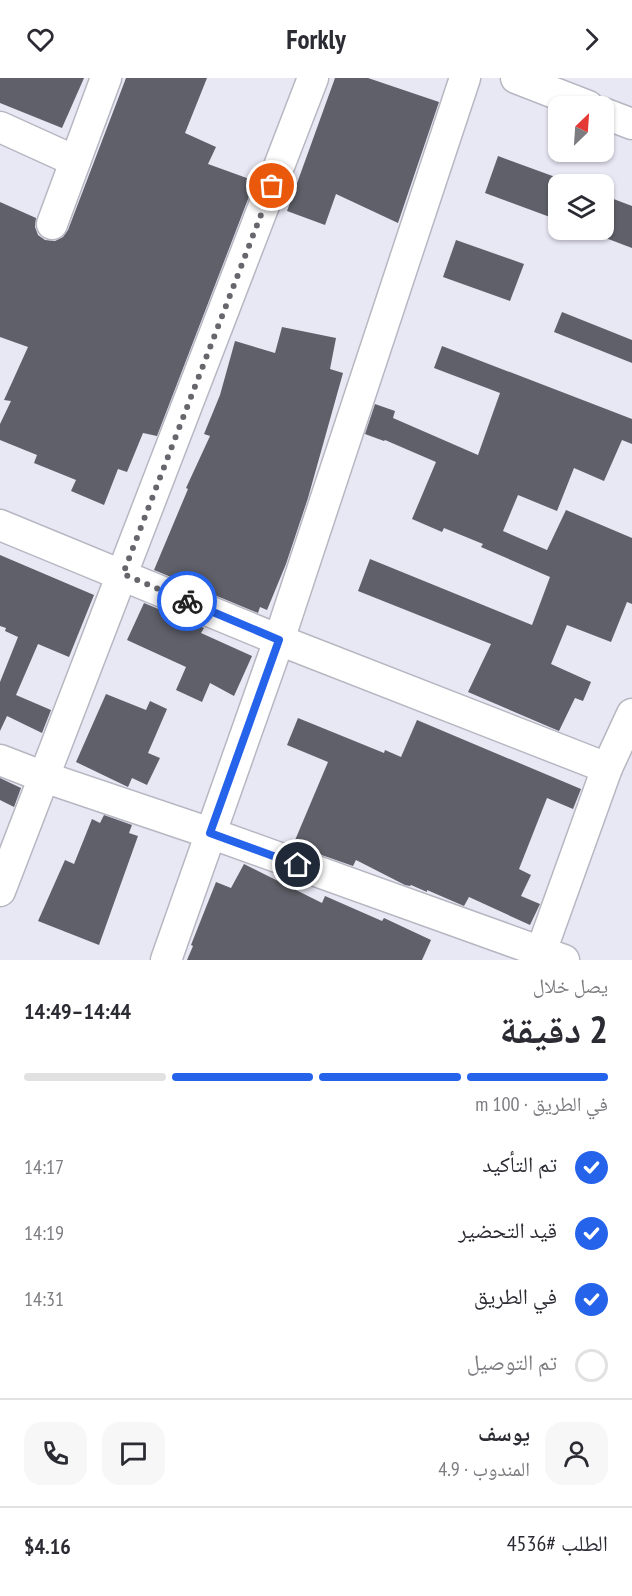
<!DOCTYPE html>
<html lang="ar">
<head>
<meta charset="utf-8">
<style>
  body { margin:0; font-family:"PT Sans Narrow","Noto Naskh Arabic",sans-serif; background:#f7f7f7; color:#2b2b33; direction:rtl; height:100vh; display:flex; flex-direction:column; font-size:22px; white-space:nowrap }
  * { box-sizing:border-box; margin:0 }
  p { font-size:20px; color:#7c7c81 }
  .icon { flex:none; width:33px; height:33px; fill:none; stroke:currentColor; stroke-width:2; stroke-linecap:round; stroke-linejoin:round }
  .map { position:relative; height:882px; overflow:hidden; direction:ltr }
  .sheet { display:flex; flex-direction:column; background:#fff; flex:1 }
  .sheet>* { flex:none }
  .needle { width:39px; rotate:25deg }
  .buttons { position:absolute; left:548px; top:18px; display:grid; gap:12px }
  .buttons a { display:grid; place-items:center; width:66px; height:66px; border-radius:12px; background:#fff; box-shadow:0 2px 4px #0004; font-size:30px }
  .pin { position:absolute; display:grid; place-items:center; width:51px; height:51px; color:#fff; margin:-26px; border:3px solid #fff; border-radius:50%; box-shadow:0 2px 6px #0007 }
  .courier { position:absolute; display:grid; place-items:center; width:60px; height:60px; margin:-30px; border:4px solid #2563eb; border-radius:50%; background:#fff; color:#222; box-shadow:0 2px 8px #0007 }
  .head em { font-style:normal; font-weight:800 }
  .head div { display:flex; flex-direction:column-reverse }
  .head { display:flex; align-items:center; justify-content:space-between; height:102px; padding:0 24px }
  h1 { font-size:39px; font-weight:800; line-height:45px }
  .bar { display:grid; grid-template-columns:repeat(4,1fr); gap:9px 6px; align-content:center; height:72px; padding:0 24px }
  .bar i { height:8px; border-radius:4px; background:#e1e1e2 }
  .bar .active { background:#2563eb }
  .bar p { grid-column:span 4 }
  .line { display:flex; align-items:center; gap:15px; padding:0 24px; border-top:2px solid #e1e1e2 }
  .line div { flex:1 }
  .round { display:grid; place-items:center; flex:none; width:63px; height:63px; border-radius:18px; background:#f7f7f7 }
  ol { padding:0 24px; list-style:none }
  li { display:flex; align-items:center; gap:18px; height:66px }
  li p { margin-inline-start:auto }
  li .icon { padding:6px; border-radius:50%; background:#2563eb; color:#fff; stroke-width:4 }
  li:last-child { color:#7c7c81 }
  li i { width:33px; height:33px; border:3px solid #e1e1e2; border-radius:50% }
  header { display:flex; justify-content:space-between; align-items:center; height:78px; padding:0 24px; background:#fff; font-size:27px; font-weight:800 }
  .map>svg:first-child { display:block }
  .building { fill:#60606a }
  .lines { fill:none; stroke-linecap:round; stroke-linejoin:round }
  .street-casing { stroke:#b7b7c2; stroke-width:33 }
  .street { stroke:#fff; stroke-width:30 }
  .done { stroke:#67666d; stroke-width:6; stroke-dasharray:0 10.8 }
  .route { stroke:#2563eb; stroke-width:8 }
</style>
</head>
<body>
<header><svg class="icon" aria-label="forward" viewBox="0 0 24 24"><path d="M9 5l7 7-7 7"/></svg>Forkly<svg class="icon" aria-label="heart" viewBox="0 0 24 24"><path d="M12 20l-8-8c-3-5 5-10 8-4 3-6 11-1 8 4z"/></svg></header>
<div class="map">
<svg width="632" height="882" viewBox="0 0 632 882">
  <rect width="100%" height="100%" fill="#e8e7f4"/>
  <!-- building -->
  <g class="building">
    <path d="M0,0H84L62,50L0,25Z"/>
    <path d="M126,0H207L185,55L216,69L208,86L255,103L157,358L143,355L127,394L118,391L104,427L71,413L76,402L34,385L37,377L0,362V346L11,323L4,322L28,269L0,259V124L36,140L35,149L38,157L45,162L55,163L63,159L68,152Z"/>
    <path d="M335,0H368L439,24L398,145L336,116L325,147L287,133Z"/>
    <path d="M498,78L558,100V142L485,115Z"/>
    <path d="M603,117L632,128V170L603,159Z"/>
    <path d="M456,162L524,186L510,223L443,199Z"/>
    <path d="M562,234L632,262V285L554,254Z"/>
    <path d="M282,249L336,260L330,291L343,295L308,420L286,486L267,532L260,529L258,535L154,492L188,411L186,410L210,358L204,356L220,317L235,263L275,275Z"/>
    <path d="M442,268L632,341V366L622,362L604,403L574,390L557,433L518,417L503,453L547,472L566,432L632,460V526L627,524L611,564L567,547L551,586L591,604L583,623L575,620L559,653L468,614L491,566L358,513L370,481L532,547L550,499L481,469L483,466L444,450L442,454L412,441L436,384L385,362L384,363L365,356L375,326L395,333L393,340L478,377L500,315L434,290Z"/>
    <path d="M0,477L94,517L69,579L38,566L16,617L51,632L42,655L7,638L0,653V604L18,559L5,553L6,550L0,548Z"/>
    <path d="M144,525L204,550L201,555L252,578L234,618L210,605L202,624L176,612L186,589L127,562Z"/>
    <path d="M106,616L146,632L150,623L167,631L148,675L160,680L147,707L132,700L128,709L76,684Z"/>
    <path d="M298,640L384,675L385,672L401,679L417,642L581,711L573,731L547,720L519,791L531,797L521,818L540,826L530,847L469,819L464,828L427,812V814L411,807L410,808L405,807L356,782L353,788L293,767L328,684L287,667Z"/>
    <path d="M0,700L21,710L14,729L0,722Z"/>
    <path d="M104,737L132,747L129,755L138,758L99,867L38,843L65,782L74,786L92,741L100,745Z"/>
    <path d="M244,786L322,825L325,818L382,843L384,840L431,862L422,882H187L193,868L191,867L216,804L231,810Z"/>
  </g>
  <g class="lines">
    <defs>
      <g id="street">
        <path d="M516,0L588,28"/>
        <path d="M603,35L632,46"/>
        <path d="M0,49L75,83"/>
        <path d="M52,146L106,0"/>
        <path d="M0,447L279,562L607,690"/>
        <path d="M0,682L44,699L210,755L564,882"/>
        <path d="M0,813L313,0"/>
        <path d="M166,882L279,562L465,0"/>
        <path d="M538,882L607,690L632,636"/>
      </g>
    </defs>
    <!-- street casing -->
    <use href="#street" class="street-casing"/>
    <!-- street -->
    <use href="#street" class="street"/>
  </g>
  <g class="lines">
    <!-- done -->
    <path class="done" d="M187,523L123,496L272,108"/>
    <!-- route -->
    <path class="route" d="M187,523L279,562L210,755L298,787"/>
  </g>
</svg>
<div class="buttons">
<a><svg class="needle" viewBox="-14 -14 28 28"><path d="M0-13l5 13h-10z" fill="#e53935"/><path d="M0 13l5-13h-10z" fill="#7c7c81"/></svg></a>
<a><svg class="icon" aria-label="layers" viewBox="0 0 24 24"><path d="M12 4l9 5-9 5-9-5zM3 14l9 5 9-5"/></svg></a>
</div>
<div class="pin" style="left:272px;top:108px;background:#ea580c"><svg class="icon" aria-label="bag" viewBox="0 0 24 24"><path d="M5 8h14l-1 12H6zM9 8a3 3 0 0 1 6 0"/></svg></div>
<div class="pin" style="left:298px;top:787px;background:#1f2937"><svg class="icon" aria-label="home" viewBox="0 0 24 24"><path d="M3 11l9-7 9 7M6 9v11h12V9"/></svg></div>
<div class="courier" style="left:187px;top:523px"><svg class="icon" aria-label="bike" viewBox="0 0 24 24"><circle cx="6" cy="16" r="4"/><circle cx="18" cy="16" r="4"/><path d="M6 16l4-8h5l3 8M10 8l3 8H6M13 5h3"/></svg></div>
</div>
<section class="sheet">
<div class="head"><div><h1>2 دقيقة</h1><p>يصل خلال</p></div><em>14:44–14:49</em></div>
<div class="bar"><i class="active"></i><i class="active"></i><i class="active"></i><i></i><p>في الطريق · 100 m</p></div>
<ol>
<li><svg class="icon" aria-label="check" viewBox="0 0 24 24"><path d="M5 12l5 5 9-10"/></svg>تم التأكيد<p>14:17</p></li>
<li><svg class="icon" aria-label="check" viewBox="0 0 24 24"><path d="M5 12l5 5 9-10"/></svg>قيد التحضير<p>14:19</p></li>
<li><svg class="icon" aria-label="check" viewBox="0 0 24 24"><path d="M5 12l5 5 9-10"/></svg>في الطريق<p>14:31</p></li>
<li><i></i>تم التوصيل</li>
</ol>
<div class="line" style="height:108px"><a class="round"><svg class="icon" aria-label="person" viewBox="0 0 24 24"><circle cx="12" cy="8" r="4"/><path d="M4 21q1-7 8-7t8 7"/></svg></a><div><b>يوسف</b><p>المندوب · 4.9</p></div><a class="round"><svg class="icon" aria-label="chat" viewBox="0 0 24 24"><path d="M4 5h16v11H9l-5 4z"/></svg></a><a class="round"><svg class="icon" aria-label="phone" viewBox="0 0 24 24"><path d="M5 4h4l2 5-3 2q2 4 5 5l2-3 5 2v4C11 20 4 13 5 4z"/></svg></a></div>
<div class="line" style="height:78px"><div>الطلب #4536</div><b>$4.16</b></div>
</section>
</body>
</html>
